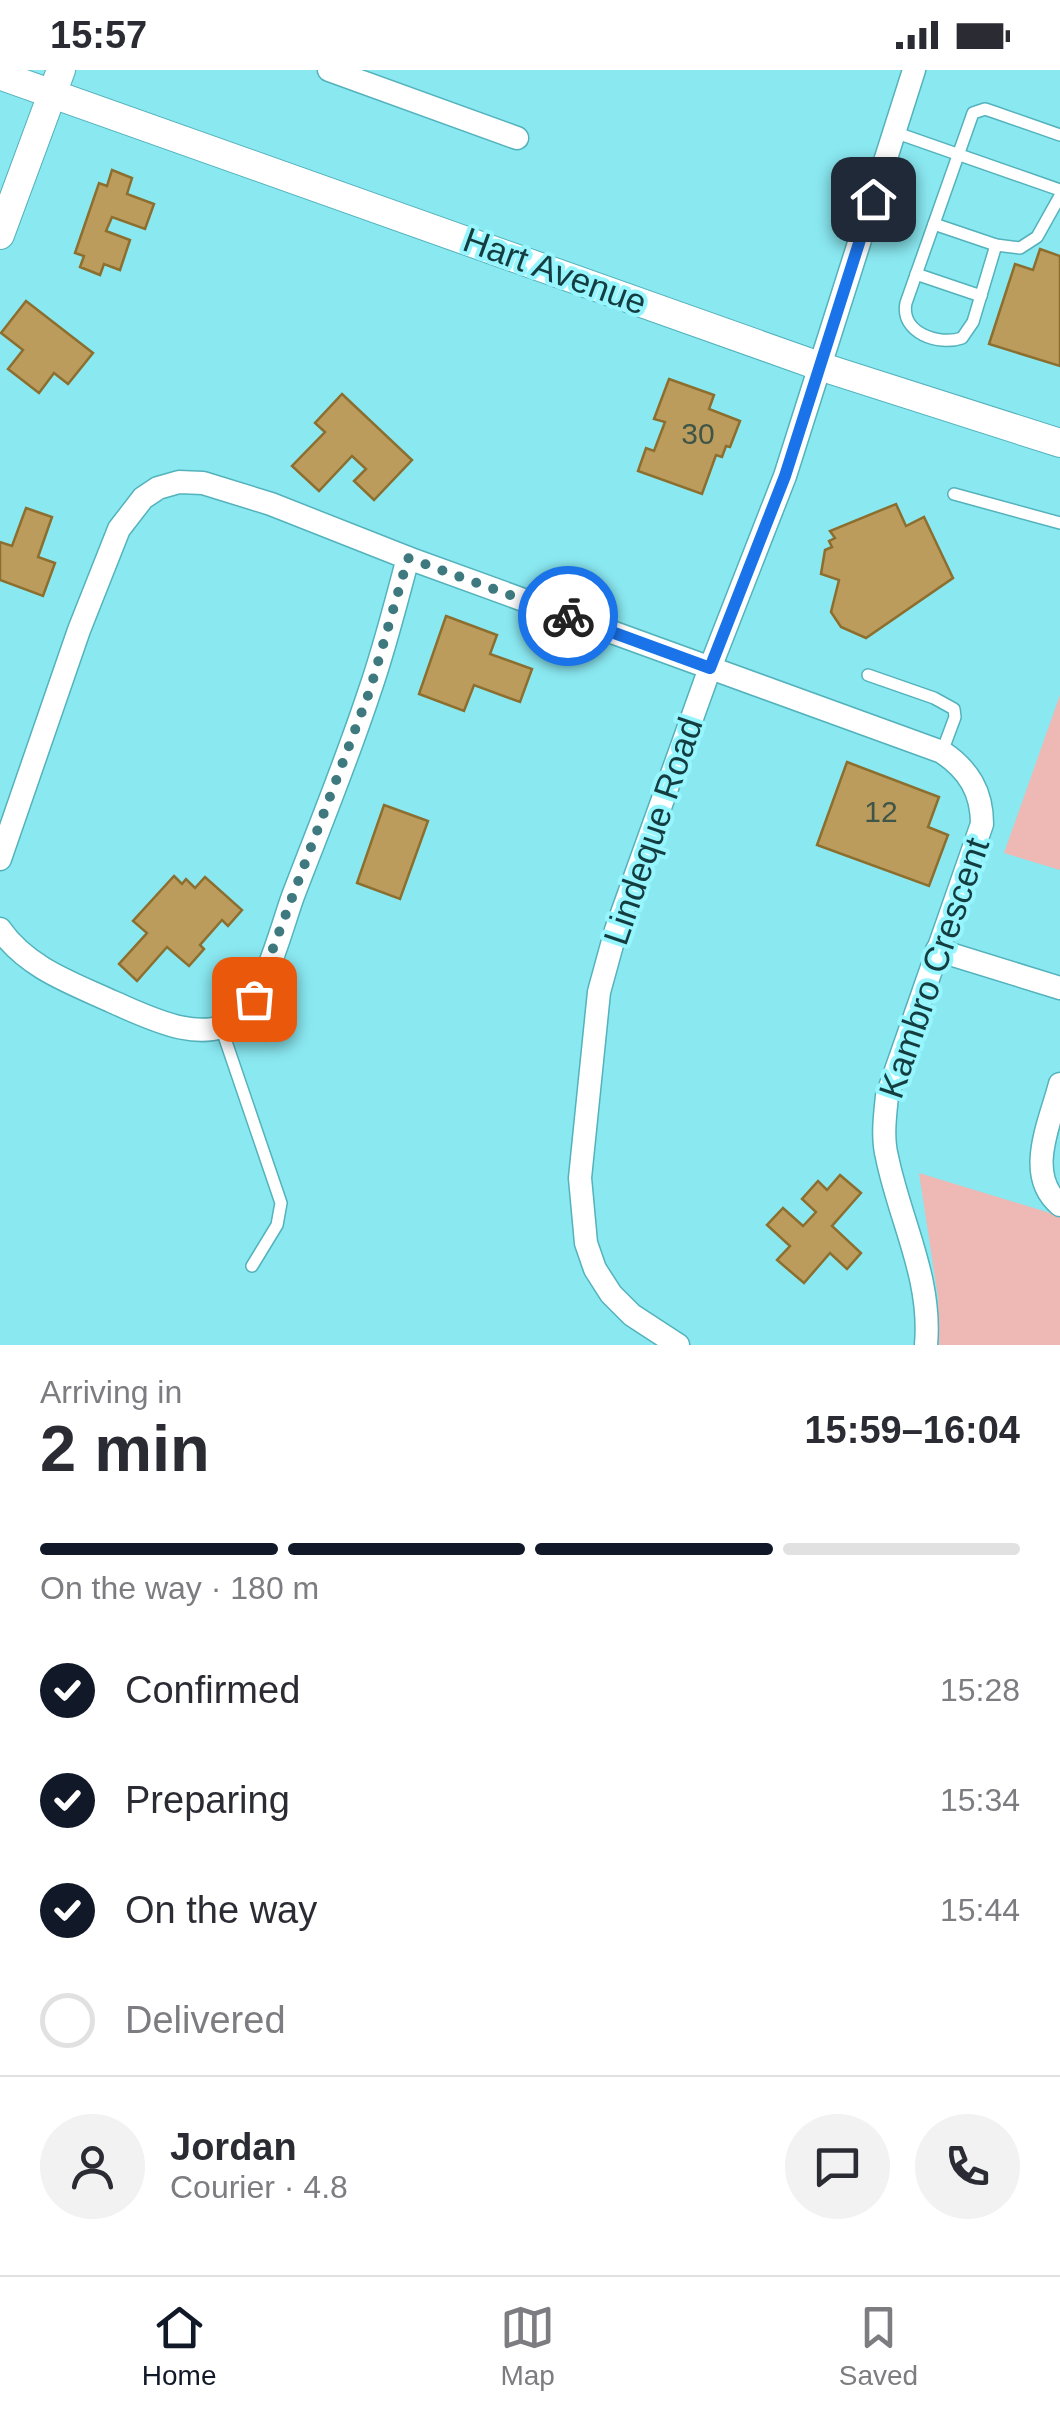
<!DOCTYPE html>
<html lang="en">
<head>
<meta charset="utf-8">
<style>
  body { margin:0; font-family:Arial,sans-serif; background:#f2f2f3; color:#2b2b33; height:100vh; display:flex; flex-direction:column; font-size:38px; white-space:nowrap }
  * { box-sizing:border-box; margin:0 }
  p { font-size:32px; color:#7c7c81 }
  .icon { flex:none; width:55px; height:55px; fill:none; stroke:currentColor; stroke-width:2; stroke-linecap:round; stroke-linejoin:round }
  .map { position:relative; height:1275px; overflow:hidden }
  .drawer { display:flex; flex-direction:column; background:#fff; flex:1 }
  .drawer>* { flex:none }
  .pin { position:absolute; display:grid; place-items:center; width:85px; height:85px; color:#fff; margin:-42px; border-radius:20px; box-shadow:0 5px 15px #0006 }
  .courier { position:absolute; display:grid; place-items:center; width:100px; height:100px; margin:-50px; border:8px solid #1a73e8; border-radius:50%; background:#fff; color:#222; box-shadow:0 2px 12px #0007 }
  .head em { font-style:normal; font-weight:700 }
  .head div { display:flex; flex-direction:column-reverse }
  .head { display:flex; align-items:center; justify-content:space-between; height:170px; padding:0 40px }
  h1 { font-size:65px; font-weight:700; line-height:75px }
  .bar { display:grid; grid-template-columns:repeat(4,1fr); gap:15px 10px; align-content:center; height:120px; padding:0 40px }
  .bar i { height:12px; border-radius:8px; background:#e1e1e2 }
  .bar .active { background:#111827 }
  .bar p { grid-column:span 4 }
  .line { display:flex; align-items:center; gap:25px; padding:0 40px; border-top:2px solid #e1e1e2 }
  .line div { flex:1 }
  .round { display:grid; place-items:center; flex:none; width:105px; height:105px; border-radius:52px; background:#f2f2f3 }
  ol { padding:0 40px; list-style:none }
  li { display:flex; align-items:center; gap:30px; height:110px }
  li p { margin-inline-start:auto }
  li .icon { padding:10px; border-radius:50%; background:#111827; color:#fff; stroke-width:4 }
  li:last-child { color:#7c7c81 }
  li i { width:55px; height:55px; border:5px solid #e1e1e2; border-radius:50% }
  .status { display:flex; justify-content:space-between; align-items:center; height:70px; padding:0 50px; background:#fff; direction:ltr }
  .status svg { height:28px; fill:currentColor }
  .menu { display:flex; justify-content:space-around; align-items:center; height:140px; border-top:2px solid #e1e1e2; background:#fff; font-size:28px; color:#7c7c81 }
  .menu a { display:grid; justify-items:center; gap:5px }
  .menu .active { color:#111827 }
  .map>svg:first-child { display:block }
  .green { fill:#eeb8b4 }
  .building { fill:#bc9c5d; stroke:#8c6e2e; stroke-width:2.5 }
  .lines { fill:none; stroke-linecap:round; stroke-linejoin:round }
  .service-casing { stroke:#53b2bb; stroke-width:14 }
  .minor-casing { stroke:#53b2bb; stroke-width:25 }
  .tertiary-casing { stroke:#53b2bb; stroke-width:30 }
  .service { stroke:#fff; stroke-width:11 }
  .minor { stroke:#fff; stroke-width:22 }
  .tertiary { stroke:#fff; stroke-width:28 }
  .done { stroke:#3d797e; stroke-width:10; stroke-dasharray:0 18 }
  .route { stroke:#1a73e8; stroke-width:12 }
  .labels { text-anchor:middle; stroke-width:8; stroke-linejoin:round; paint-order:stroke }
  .number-label { font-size:30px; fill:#3e5547 }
  .street-label { font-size:35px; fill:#143d40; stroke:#97f5fe }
</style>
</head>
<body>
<div class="status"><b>15:57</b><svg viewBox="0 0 49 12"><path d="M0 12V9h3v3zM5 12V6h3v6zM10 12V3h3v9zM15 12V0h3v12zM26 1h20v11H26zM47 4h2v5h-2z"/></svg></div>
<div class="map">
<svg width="1060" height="1275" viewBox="0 0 1060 1275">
  <rect width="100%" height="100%" fill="#8ae8f1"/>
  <!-- green -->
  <g class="green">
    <path d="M1060,625V800L1004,783Z"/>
    <path d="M919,1103L1060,1146V1275H939L938,1227Z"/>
  </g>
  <!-- building -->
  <g class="building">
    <path d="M112,100L132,108L127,124L154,134L145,159L112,147L106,161L130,170L120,200L104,194L100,205L80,197L84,186L75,183L99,113L107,116Z"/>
    <path d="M1040,179L1060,186V296L989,274L1015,194L1033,200Z"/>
    <path d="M26,231L93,283L68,314L54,303L39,323L8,299L23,280L1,263Z"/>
    <path d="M669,309L714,325L709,339L740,351L730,377L726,376L722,387L716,385L702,424L638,401L646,378L654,381L665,352L654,349Z"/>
    <path d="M342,324L412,390L374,430L354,411L366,399L352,386L319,421L292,396L325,362L315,353Z"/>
    <path d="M896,434L906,456L924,447L953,508L866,568L841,557L831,542L839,510L821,504L825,480L832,477L829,471L835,468L830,461Z"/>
    <path d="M26,438L52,447L38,487L55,493L43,526L0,510V472L12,476Z"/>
    <path d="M446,546L497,565L490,584L532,599L520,632L474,615L464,641L419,624Z"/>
    <path d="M847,692L939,727L928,757L948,765L929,816L817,775Z"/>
    <path d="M384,735L428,751L400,829L357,813Z"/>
    <path d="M174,806L182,814L186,809L195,818L205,807L242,840L228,856L222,850L200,875L204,879L189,896L167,877L137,911L119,894L147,863L133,851Z"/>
    <path d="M840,1105L861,1123L832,1156L861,1183L847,1199L830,1183L804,1213L777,1190L790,1176L767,1155L783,1138L803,1156L816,1142L802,1129L818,1111L827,1120Z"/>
  </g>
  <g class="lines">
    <defs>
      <g id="service">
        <path d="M894,62L1060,120"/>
        <path d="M934,154L996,175L1020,178L1037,167L1060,126"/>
        <path d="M996,175L973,252L962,268C939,276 900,263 906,233L973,43L985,39L994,42L1060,65"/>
        <path d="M916,204L981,226"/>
        <path d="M954,424L1060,453"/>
        <path d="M868,605L934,628L954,639L955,647L942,682"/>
        <path d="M221,957L281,1133L277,1155L252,1196"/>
      </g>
      <g id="minor">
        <path d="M329,0L517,68"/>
        <path d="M0,789L79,560L119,459L143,428L158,418L179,412L203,413L271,434L408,488L942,682C969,700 982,722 982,754L887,1026C885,1045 882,1068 887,1087C900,1151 932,1208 926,1275"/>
        <path d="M0,859C27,898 72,913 113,932C146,946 202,976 236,949C265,926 280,862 293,826C319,758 347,690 370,620C385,577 396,532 408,488"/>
        <path d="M937,880L1060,918"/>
        <path d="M1060,1014C1050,1053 1024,1105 1060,1135"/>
        <path d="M678,1275L632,1245L611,1224L595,1199L586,1173L580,1108L599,922L616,860L710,598L785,406L914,0"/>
      </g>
      <g id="tertiary">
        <path d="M2,6L819,296L1060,373"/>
        <path d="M0,165L61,0"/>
      </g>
    </defs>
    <!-- service casing -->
    <use href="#service" class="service-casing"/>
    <!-- minor casing -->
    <use href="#minor" class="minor-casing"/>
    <!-- tertiary casing -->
    <use href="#tertiary" class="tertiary-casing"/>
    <!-- service -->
    <use href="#service" class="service"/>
    <!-- minor -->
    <use href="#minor" class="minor"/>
    <!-- tertiary -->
    <use href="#tertiary" class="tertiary"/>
  </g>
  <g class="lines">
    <!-- done -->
    <path class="done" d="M254,929L370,620L408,488L568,546"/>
    <!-- route -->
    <path class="route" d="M568,546L710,598L785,406L873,129"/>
  </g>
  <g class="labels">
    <!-- number labels -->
    <g class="number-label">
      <text x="698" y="374">30</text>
      <text x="881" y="752">12</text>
    </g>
    <!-- street labels -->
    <g class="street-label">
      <text transform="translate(555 201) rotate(20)" y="12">Hart Avenue</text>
      <text transform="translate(653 761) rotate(-71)" y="12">Lindeque Road</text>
      <text transform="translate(934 898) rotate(-71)" y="12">Kambro Crescent</text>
    </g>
  </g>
</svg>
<div class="pin" style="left:254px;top:929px;background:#ea580c"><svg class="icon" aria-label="bag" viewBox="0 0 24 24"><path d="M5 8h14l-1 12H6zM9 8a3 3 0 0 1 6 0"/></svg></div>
<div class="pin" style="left:873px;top:129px;background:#1f2937"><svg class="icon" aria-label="home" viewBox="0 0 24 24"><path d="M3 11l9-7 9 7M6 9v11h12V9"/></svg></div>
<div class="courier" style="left:568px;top:546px"><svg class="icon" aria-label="bike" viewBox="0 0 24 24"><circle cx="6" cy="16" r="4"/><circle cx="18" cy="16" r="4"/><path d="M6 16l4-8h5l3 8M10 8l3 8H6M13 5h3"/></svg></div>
</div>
<section class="drawer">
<div class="head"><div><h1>2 min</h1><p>Arriving in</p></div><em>15:59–16:04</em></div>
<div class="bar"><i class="active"></i><i class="active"></i><i class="active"></i><i></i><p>On the way · 180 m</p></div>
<ol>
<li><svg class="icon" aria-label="check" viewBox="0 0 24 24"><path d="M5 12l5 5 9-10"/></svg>Confirmed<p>15:28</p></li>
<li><svg class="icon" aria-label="check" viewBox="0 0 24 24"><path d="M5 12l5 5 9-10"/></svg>Preparing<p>15:34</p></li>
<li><svg class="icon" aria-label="check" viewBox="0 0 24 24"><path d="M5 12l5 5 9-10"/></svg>On the way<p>15:44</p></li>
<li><i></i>Delivered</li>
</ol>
<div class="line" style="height:180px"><a class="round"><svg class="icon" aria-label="person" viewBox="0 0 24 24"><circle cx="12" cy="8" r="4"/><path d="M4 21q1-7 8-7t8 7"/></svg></a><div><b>Jordan</b><p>Courier · 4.8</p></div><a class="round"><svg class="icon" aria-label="chat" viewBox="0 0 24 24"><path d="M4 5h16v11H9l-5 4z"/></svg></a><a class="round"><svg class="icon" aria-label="phone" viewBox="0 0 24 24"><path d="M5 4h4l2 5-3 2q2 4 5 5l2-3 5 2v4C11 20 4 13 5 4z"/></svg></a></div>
</section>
<nav class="menu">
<a class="active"><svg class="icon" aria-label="home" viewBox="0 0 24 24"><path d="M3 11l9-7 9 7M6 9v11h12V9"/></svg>Home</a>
<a><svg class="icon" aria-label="map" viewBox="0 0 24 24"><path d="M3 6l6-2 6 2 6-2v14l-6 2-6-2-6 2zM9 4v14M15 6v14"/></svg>Map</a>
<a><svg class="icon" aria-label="saved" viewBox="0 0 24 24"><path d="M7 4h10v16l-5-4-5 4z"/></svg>Saved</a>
</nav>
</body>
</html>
